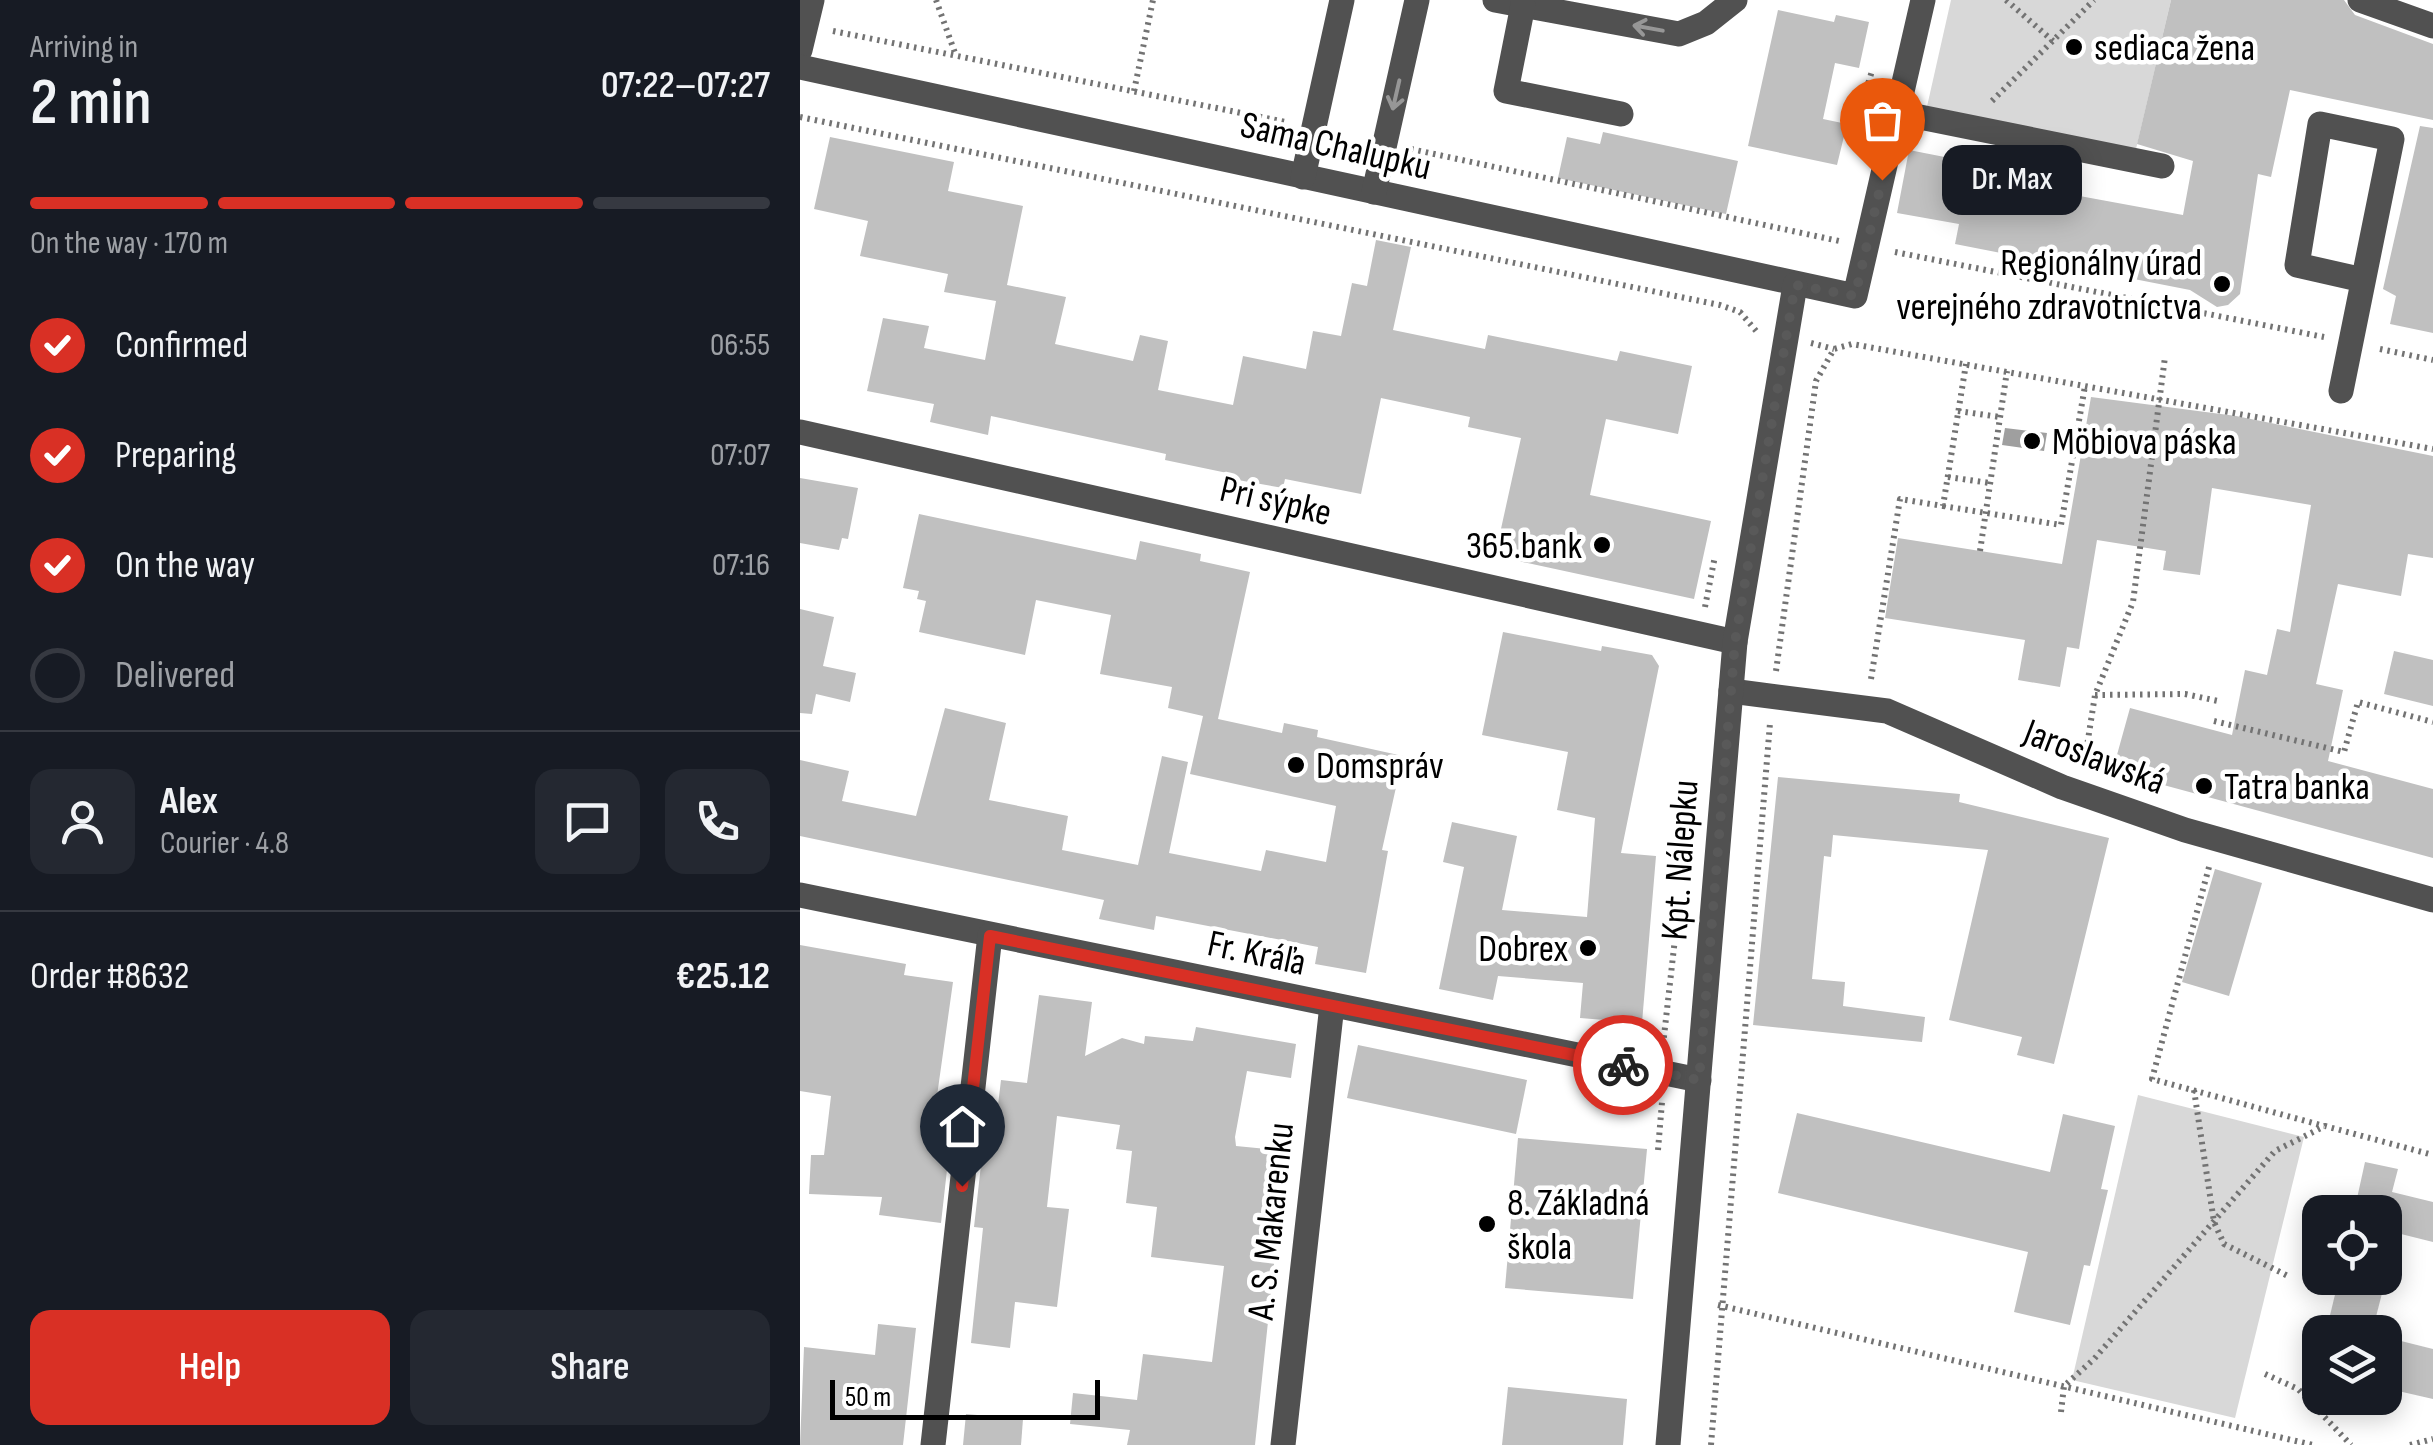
<!DOCTYPE html>
<html lang="en">
<head>
<meta charset="utf-8">
<style>
  body { margin:0; font-family:"Sofia Sans Condensed",sans-serif; background:#242831; color:#f1f3f6; height:100vh; display:flex; flex-direction:column; font-size:38px; white-space:nowrap }
  * { box-sizing:border-box; margin:0 }
  p { font-size:32px; color:#9ea1a6 }
  .icon { flex:none; width:55px; height:55px; fill:none; stroke:currentColor; stroke-width:2; stroke-linecap:round; stroke-linejoin:round }
  .map { position:relative; flex:1; overflow:hidden }
  .drawer { display:flex; flex-direction:column; background:#171b24; width:800px }
  .drawer>* { flex:none }
  .controls { position:absolute; left:1502px; top:1195px; display:grid; gap:20px }
  .controls a { display:grid; place-items:center; width:100px; height:100px; border-radius:20px; background:#171b24; box-shadow:0 5px 25px #0003; font-size:50px }
  .scale { position:absolute; left:30px; bottom:25px; width:270px; box-sizing:border-box; padding-left:10px; border:5px solid #000; border-top:0; font-size:28px; line-height:35px; white-space:nowrap; color:#000; -webkit-text-stroke:8px #fff; paint-order:stroke }
  .pin { position:absolute; display:grid; place-items:center; width:85px; height:85px; color:#fff; margin:-102px -42px; border-radius:50% 50% 50% 0; rotate:-45deg; box-shadow:0 0 10px #0007 }
  .pin .icon { rotate:45deg }
  .courier { position:absolute; display:grid; place-items:center; width:100px; height:100px; margin:-50px; border:8px solid #d93025; border-radius:50%; background:#fff; color:#222; box-shadow:0 2px 12px #0007 }
  .bubble { position:absolute; height:70px; border-radius:20px; background:#171b24; box-shadow:0 5px 25px #0003; font-size:32px; font-weight:600; line-height:70px; text-align:center }
  .head em { font-style:normal; font-weight:600 }
  .head div { display:flex; flex-direction:column-reverse }
  .head { display:flex; align-items:center; justify-content:space-between; height:170px; padding:0 30px }
  h1 { font-size:65px; font-weight:600; line-height:75px }
  .bar { display:grid; grid-template-columns:repeat(4,1fr); gap:15px 10px; align-content:center; height:120px; padding:0 30px }
  .bar i { height:12px; border-radius:8px; background:#363941 }
  .bar .selected { background:#d93025 }
  .bar p { grid-column:span 4 }
  .line { display:flex; align-items:center; gap:25px; padding:0 30px; border-top:2px solid #363941 }
  .line div { flex:1 }
  .round { display:grid; place-items:center; flex:none; width:105px; height:105px; border-radius:20px; background:#242831 }
  ol { padding:0 30px; list-style:none }
  li { display:flex; align-items:center; gap:30px; height:110px }
  li p { margin-inline-start:auto }
  li .icon { padding:10px; border-radius:50%; background:#d93025; color:#fff; stroke-width:4 }
  li:last-child { color:#9ea1a6 }
  li i { width:55px; height:55px; border:5px solid #363941; border-radius:50% }
  .primary-button { display:flex; gap:20px; margin-top:auto; padding:20px 30px }
  .primary-button a { flex:1; height:115px; border-radius:20px; background:#d93025; color:#fff; font-size:40px; font-weight:600; line-height:115px; text-align:center }
  .primary-button a+a { background:#242831; color:#f1f3f6 }
  main { display:flex; flex:1; min-height:0 }
  .map>svg:first-child { display:block }
  .green { fill:#d8d8d8 }
  .water { fill:#9f9f9f }
  .building { fill:#c0c0c0 }
  .lines { fill:none; stroke-linecap:round; stroke-linejoin:round }
  .path { stroke:#737373; stroke-width:6; stroke-dasharray:2.5 5; stroke-linecap:butt }
  .minor { stroke:#515151; stroke-width:25 }
  .oneway { stroke:#979797 }
  .done { stroke:#595959; stroke-width:10; stroke-dasharray:0 18 }
  .route { stroke:#d93025; stroke-width:12 }
  .poi-dot { fill:#000; stroke:#fff; stroke-width:4 }
  .labels { text-anchor:middle; stroke-width:9; stroke-linejoin:round; paint-order:stroke }
  .poi-label { font-size:38px; fill:#000; stroke:#fff; text-anchor:start }
  .street-label { font-size:38px; fill:#000; stroke:#fff }
</style>
</head>
<body>
<main>
<section class="drawer">
<div class="head"><div><h1>2 min</h1><p>Arriving in</p></div><em>07:22–07:27</em></div>
<div class="bar"><i class="selected"></i><i class="selected"></i><i class="selected"></i><i></i><p>On the way · 170 m</p></div>
<ol>
<li><svg class="icon" aria-label="check" viewBox="0 0 24 24"><path d="M5 12l5 5 9-10"/></svg>Confirmed<p>06:55</p></li>
<li><svg class="icon" aria-label="check" viewBox="0 0 24 24"><path d="M5 12l5 5 9-10"/></svg>Preparing<p>07:07</p></li>
<li><svg class="icon" aria-label="check" viewBox="0 0 24 24"><path d="M5 12l5 5 9-10"/></svg>On the way<p>07:16</p></li>
<li><i></i>Delivered</li>
</ol>
<div class="line" style="height:180px"><a class="round"><svg class="icon" aria-label="person" viewBox="0 0 24 24"><circle cx="12" cy="8" r="4"/><path d="M4 21q1-7 8-7t8 7"/></svg></a><div><b>Alex</b><p>Courier · 4.8</p></div><a class="round"><svg class="icon" aria-label="chat" viewBox="0 0 24 24"><path d="M4 5h16v11H9l-5 4z"/></svg></a><a class="round"><svg class="icon" aria-label="phone" viewBox="0 0 24 24"><path d="M5 4h4l2 5-3 2q2 4 5 5l2-3 5 2v4C11 20 4 13 5 4z"/></svg></a></div>
<div class="line" style="height:130px"><div>Order #8632</div><b>€25.12</b></div>
<div class="primary-button"><a>Help</a><a>Share</a></div>
</section>
<div class="map">
<svg width="1633" height="1445" viewBox="0 0 1633 1445">
  <rect width="100%" height="100%" fill="#fff"/>
  <!-- green -->
  <g class="green">
    <path d="M1151,0H1371L1336,149L1126,111Z"/>
    <path d="M1338,1095L1504,1137L1435,1418L1272,1380Z"/>
  </g>
  <!-- water -->
  <path class="water" d="M1205,428L1247,433L1244,451L1202,445Z"/>
  <!-- building -->
  <g class="building">
    <path d="M1371,0H1544L1555,15L1633,44V120L1490,90L1471,177L1458,174L1440,294L1428,305L1417,307L1390,290L1155,244L1159,224L1097,213L1109,150L1170,162L1173,146L1232,157L1225,186L1383,215L1393,161L1337,144Z"/>
    <path d="M978,10L1034,22L1036,15L1069,22L1059,68L1035,63L1023,119L1047,124L1037,165L948,146Z"/>
    <path d="M1620,126L1633,128V333L1590,324L1596,296L1583,289Z"/>
    <path d="M803,132L938,161L926,214L758,178L767,137L800,144Z"/>
    <path d="M30,137L154,162L148,191L223,206L207,285L266,297L255,344L333,361L340,335L368,341L358,390L433,405L443,356L506,369L513,331L541,336L552,283L567,286L576,240L611,247L593,330L685,349L688,335L817,361L820,351L892,366L878,434L806,419L790,495L911,521L894,599L695,556L721,438L668,427L670,417L581,398L561,494L485,479L483,488L432,479V474L365,460L366,454L191,416L188,435L130,422L134,404L67,391L83,318L129,326L124,348L185,360L196,301L144,292L148,274L60,256L68,221L14,209Z"/>
    <path d="M1291,397L1436,416L1633,456V558L1608,554L1601,596L1538,584L1516,684L1543,690L1528,761L1633,789V858L1323,774L1315,762L1330,708L1432,735L1445,670L1467,675L1477,629L1490,632L1511,505L1412,488L1400,575L1363,570L1366,551L1297,540L1279,649L1267,647L1260,687L1218,680L1225,640L1085,618L1098,538L1262,564Z"/>
    <path d="M0,478L58,488L48,539L42,538L39,550L0,543Z"/>
    <path d="M119,514L336,560L340,541L401,554L400,561L450,572L418,719L482,733L484,723L518,730L517,737L603,756L582,850L588,851L566,973L515,964L518,947L356,916L354,930L299,919L304,900L0,836V760L49,771L42,801L116,816L145,708L206,723L189,800L268,816L262,850L338,865L362,756L388,762L369,853L461,871L466,850L526,862L536,806L390,774L403,716L368,708L372,687L300,674L311,615L236,600L225,655L119,632L126,601L117,599L119,591L103,588Z"/>
    <path d="M0,609L34,617L23,666L56,673L50,702L16,694L12,714L0,713Z"/>
    <path d="M703,632L801,651L802,646L852,655L859,666L821,853L856,856L842,1023L780,1018L783,983L698,976L693,1000L639,989L664,867L643,862L652,822L717,836L702,910L787,917L795,818L757,810L768,752L682,735Z"/>
    <path d="M1594,651L1633,660V706L1584,694Z"/>
    <path d="M978,777L1160,794L1159,802L1309,838L1254,1064L1217,1055L1222,1037L1149,1020L1188,850L1033,835L1031,857L1024,856L1012,979L1045,982L1043,1006L1125,1017L1122,1042L953,1025Z"/>
    <path d="M1415,869L1462,883L1429,996L1382,982Z"/>
    <path d="M0,945L106,964L104,975L153,982L137,1096L155,1099L141,1223L79,1215L82,1197L9,1194L11,1155H24L31,1096L0,1091Z"/>
    <path d="M239,995L292,1002L285,1056L322,1038L344,1044L345,1036L393,1041L396,1027L496,1044L491,1078L447,1071L435,1137L436,1146L486,1151L455,1445H327L330,1430L270,1424L273,1393L337,1400L343,1354L412,1362L424,1266L351,1257L357,1207L326,1203L332,1151L316,1149L320,1125L257,1116L247,1207L269,1209L257,1307L215,1302L210,1348L171,1343L183,1228L174,1227L188,1103L198,1105L201,1080L227,1083Z"/>
    <path d="M558,1045L727,1080L716,1134L547,1098Z"/>
    <path d="M997,1113L1250,1172L1263,1114L1315,1126L1301,1189L1308,1190L1290,1266L1284,1265L1270,1325L1214,1312L1228,1252L978,1193Z"/>
    <path d="M718,1138L847,1149L833,1299L705,1288Z"/>
    <path d="M1565,1162L1598,1169L1592,1192L1633,1202V1242L1585,1230V1212H1554Z"/>
    <path d="M1539,1278H1586L1572,1332H1526Z"/>
    <path d="M78,1324L116,1328L103,1445H0L4,1347L75,1355Z"/>
    <path d="M1585,1337L1633,1349V1399L1585,1388Z"/>
    <path d="M708,1387L827,1399L823,1445H702Z"/>
    <path d="M166,1414L223,1419L221,1445H163Z"/>
  </g>
  <g class="lines">
    <!-- path -->
    <g class="path">
      <path d="M136,0L155,53"/>
      <path d="M1206,0L1253,41"/>
      <path d="M33,31L486,122"/>
      <path d="M334,91L353,0"/>
      <path d="M1192,101L1294,0"/>
      <path d="M0,117L920,305L940,312L957,332"/>
      <path d="M1055,126L1072,71"/>
      <path d="M611,149L1039,241"/>
      <path d="M1095,252L1524,337"/>
      <path d="M1011,343L1034,349"/>
      <path d="M1580,349L1633,360"/>
      <path d="M1158,411L1200,417"/>
      <path d="M1148,477L1190,483"/>
      <path d="M1143,506L1261,525L1285,386"/>
      <path d="M1180,551L1207,371"/>
      <path d="M905,607L915,556"/>
      <path d="M976,671L1016,381L1034,349L1052,344L1633,449"/>
      <path d="M1071,679L1100,499L1143,506L1166,364"/>
      <path d="M1295,695L1385,694L1418,701"/>
      <path d="M1414,721L1544,752L1558,702L1633,722"/>
      <path d="M1284,765L1295,695L1333,602L1365,357"/>
      <path d="M1409,867L1352,1079L1524,1126"/>
      <path d="M863,1045L879,903"/>
      <path d="M1394,1090L1414,1222L1424,1244L1490,1277"/>
      <path d="M858,1150L862,1102"/>
      <path d="M918,1305L1513,1445"/>
      <path d="M1465,1374L1498,1389L1551,1445"/>
      <path d="M1261,1412L1264,1386L1294,1359L1475,1151L1525,1126L1633,1155"/>
      <path d="M911,1445L970,723"/>
      <path d="M1610,1445L1633,1439"/>
    </g>
    <!-- minor -->
    <g class="minor">
      <path d="M695,0L879,34L906,23L935,0"/>
      <path d="M1560,0L1633,26"/>
      <path d="M723,5L706,91L821,114"/>
      <path d="M0,50L12,0"/>
      <path d="M0,67L1055,296L1123,0"/>
      <path d="M1100,113L1362,166"/>
      <path d="M503,177L542,0"/>
      <path d="M574,192L617,0"/>
      <path d="M1541,391L1592,139L1520,124L1497,265L1563,280"/>
      <path d="M0,432L935,642"/>
      <path d="M931,691L1087,711L1262,787L1385,830L1633,900"/>
      <path d="M0,895L899,1080"/>
      <path d="M133,1445L190,935"/>
      <path d="M483,1445L532,1005"/>
      <path d="M868,1445L935,642L995,285"/>
    </g>
  </g>
  <!-- one-way arrows -->
  <defs><path id="oneway-shaft" d="M-6 0H5M1.5-3L5.5 0L1.5 3" fill="none" stroke-width="1.6" stroke-linecap="round" stroke-linejoin="round" transform="scale(2.5)"/></defs>
  <g class="oneway">
    <use href="#oneway-shaft" transform="translate(848 28) rotate(-170)"/>
    <use href="#oneway-shaft" transform="translate(596 95) rotate(103)"/>
  </g>
  <g class="lines">
    <!-- done -->
    <path class="done" d="M823,1065L899,1080L935,642L995,285L1055,296L1082,180"/>
    <!-- route -->
    <path class="route" d="M162,1186L190,936L823,1065"/>
  </g>
  <!-- markers -->
  <g class="poi-dot">
    <circle cx="1274" cy="47" r="10"/>
    <circle cx="1422" cy="284" r="10"/>
    <circle cx="1232" cy="441" r="10"/>
    <circle cx="802" cy="545" r="10"/>
    <circle cx="496" cy="765" r="10"/>
    <circle cx="1404" cy="786" r="10"/>
    <circle cx="788" cy="948" r="10"/>
    <circle cx="687" cy="1224" r="10"/>
  </g>
  <g class="labels">
    <!-- poi labels -->
    <g class="poi-label">
      <text x="1294" y="60">sediaca žena</text>
      <text x="1402" y="275" text-anchor="end">Regionálny úrad<tspan x="1402" dy="44">verejného zdravotníctva</tspan></text>
      <text x="1252" y="454">Möbiova páska</text>
      <text x="782" y="558" text-anchor="end">365.bank</text>
      <text x="516" y="778">Domspráv</text>
      <text x="1424" y="799">Tatra banka</text>
      <text x="768" y="961" text-anchor="end">Dobrex</text>
      <text x="707" y="1215">8. Základná<tspan x="707" dy="44">škola</tspan></text>
    </g>
    <!-- street labels -->
    <g class="street-label">
      <text transform="translate(536 145) rotate(13)" y="13">Sama Chalupku</text>
      <text transform="translate(476 500) rotate(13)" y="13">Pri sýpke</text>
      <text transform="translate(1295 756) rotate(21)" y="13">Jaroslawská</text>
      <text transform="translate(879 860) rotate(-86)" y="13">Kpt. Nálepku</text>
      <text transform="translate(457 952) rotate(12)" y="13">Fr. Kráľa</text>
      <text transform="translate(470 1221) rotate(-84)" y="13">A. S. Makarenku</text>
    </g>
  </g>
</svg>
<div class="controls">
<a><svg class="icon" aria-label="locate" viewBox="0 0 24 24"><circle cx="12" cy="12" r="6"/><path d="M12 2v4M12 18v4M2 12h4M18 12h4"/></svg></a>
<a><svg class="icon" aria-label="layers" viewBox="0 0 24 24"><path d="M12 4l9 5-9 5-9-5zM3 14l9 5 9-5"/></svg></a>
</div>
<div class="scale">50 m</div>
<div class="pin" style="left:1082px;top:180px;background:#ea580c"><svg class="icon" aria-label="bag" viewBox="0 0 24 24"><path d="M5 8h14l-1 12H6zM9 8a3 3 0 0 1 6 0"/></svg></div>
<div class="pin" style="left:162px;top:1186px;background:#1f2937"><svg class="icon" aria-label="home" viewBox="0 0 24 24"><path d="M3 11l9-7 9 7M6 9v11h12V9"/></svg></div>
<div class="courier" style="left:823px;top:1065px"><svg class="icon" aria-label="bike" viewBox="0 0 24 24"><circle cx="6" cy="16" r="4"/><circle cx="18" cy="16" r="4"/><path d="M6 16l4-8h5l3 8M10 8l3 8H6M13 5h3"/></svg></div>
<div class="bubble" style="left:1142px;top:145px;width:140px">Dr. Max</div>
</div>
</main>
</body>
</html>
